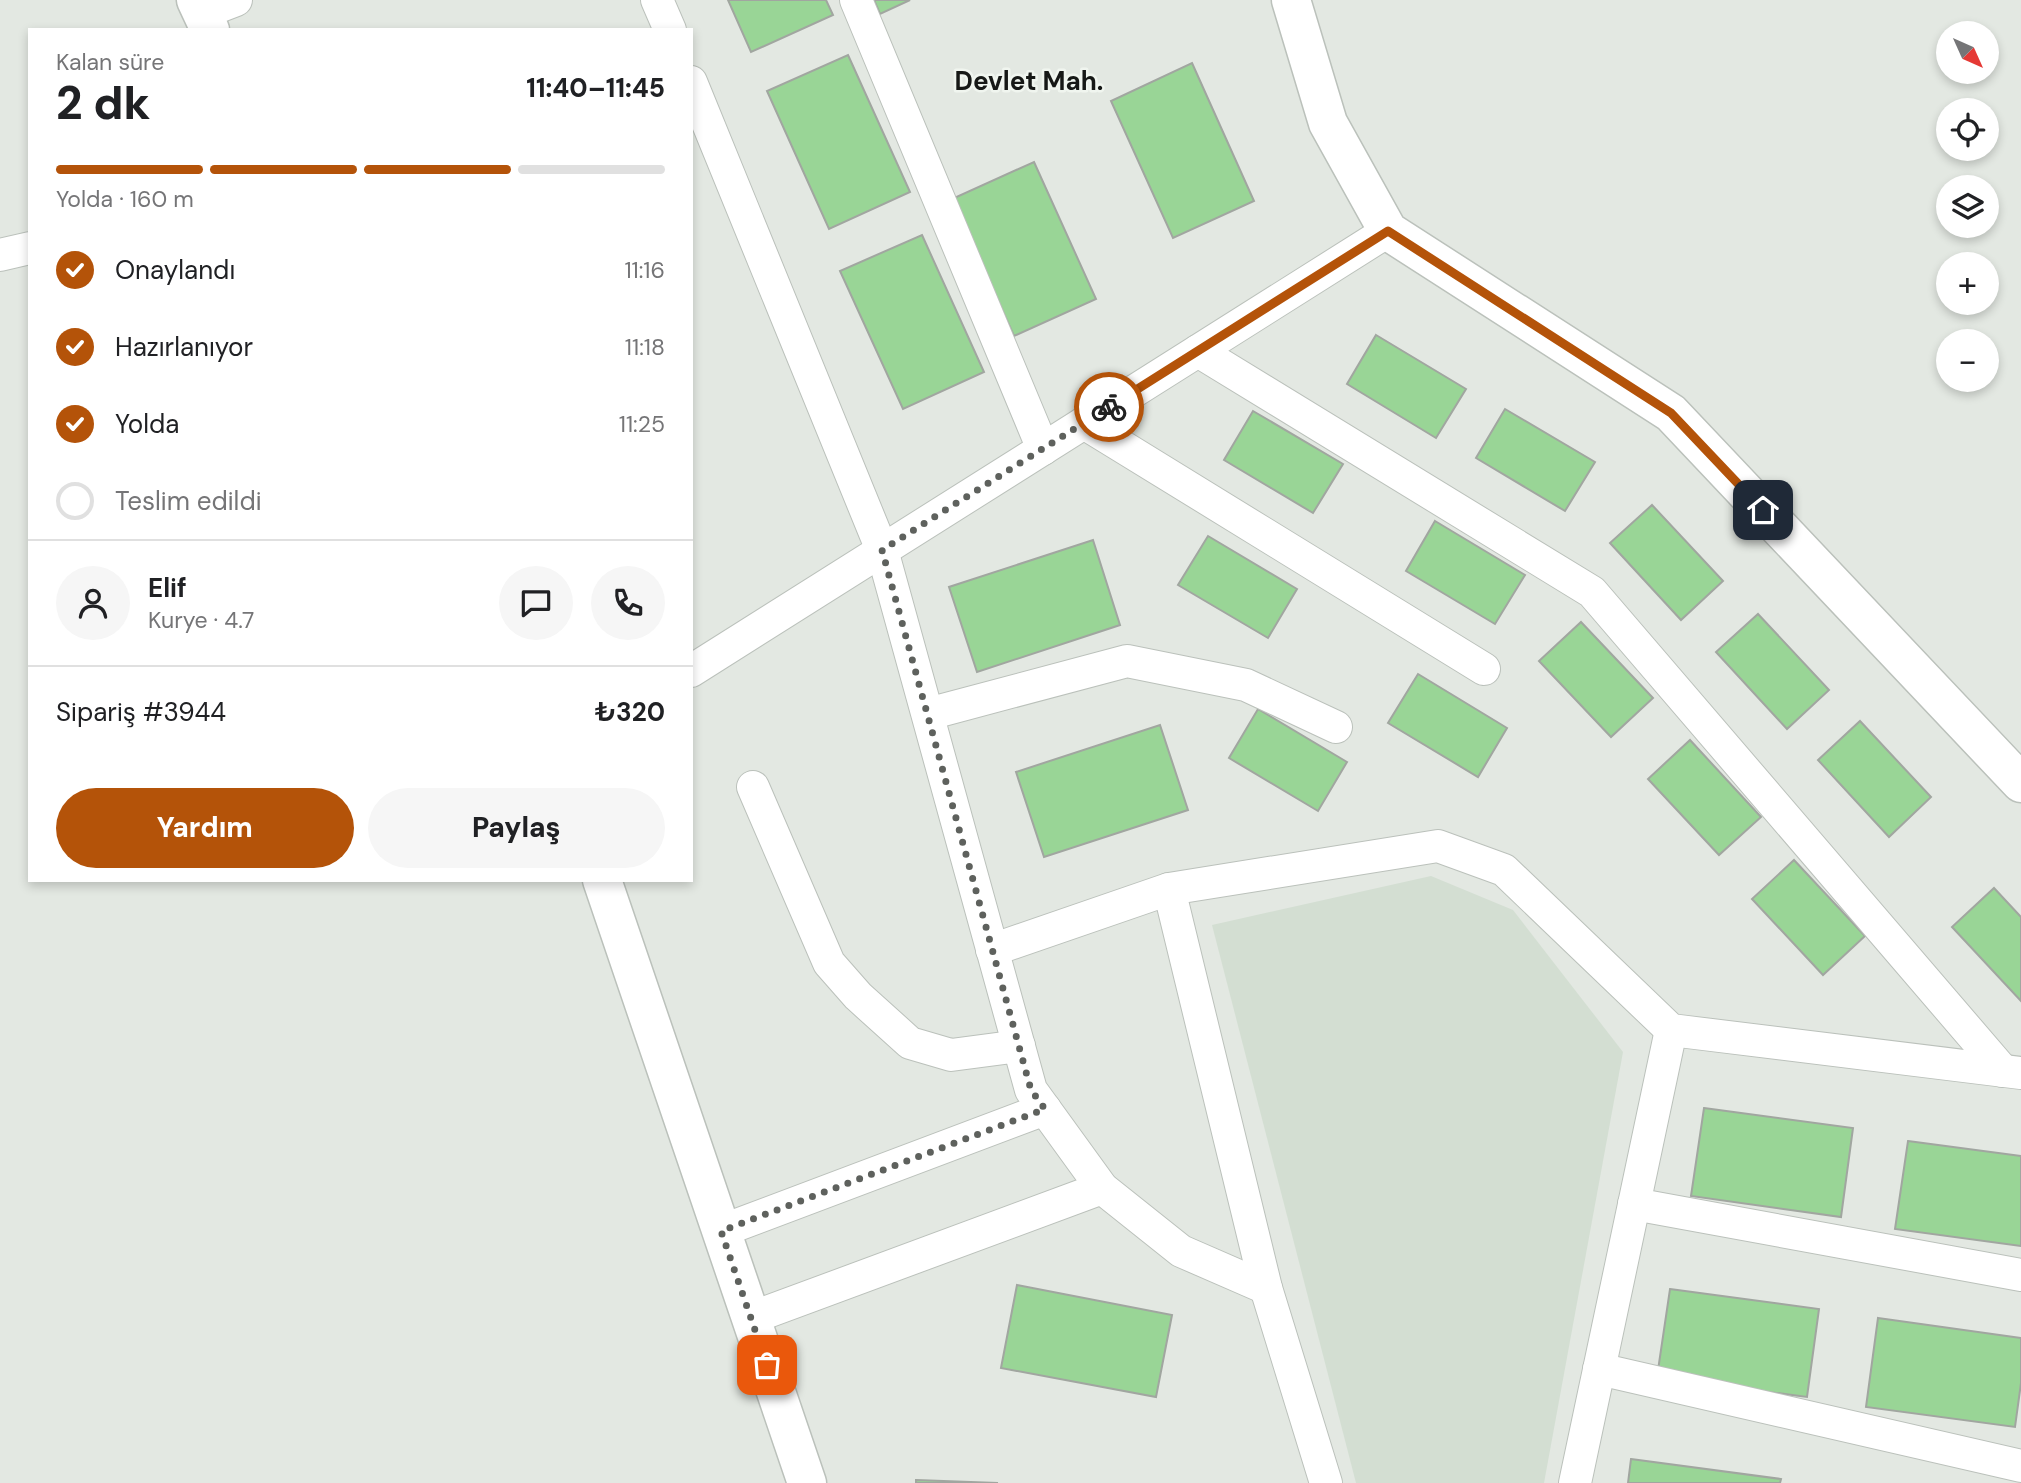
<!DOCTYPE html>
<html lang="tr">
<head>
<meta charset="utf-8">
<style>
  body { margin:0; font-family:"DM Sans",sans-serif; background:#f6f6f6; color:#202124; height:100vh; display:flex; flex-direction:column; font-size:26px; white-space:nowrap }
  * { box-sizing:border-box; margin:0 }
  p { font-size:23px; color:#757577 }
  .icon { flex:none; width:38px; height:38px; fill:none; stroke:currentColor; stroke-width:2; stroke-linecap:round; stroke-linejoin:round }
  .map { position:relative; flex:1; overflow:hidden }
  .side { position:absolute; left:28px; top:28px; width:665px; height:854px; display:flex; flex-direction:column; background:#fff; border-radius:0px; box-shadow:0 4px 10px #0003 }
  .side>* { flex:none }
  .needle { width:46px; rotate:135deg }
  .controls { position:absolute; left:1936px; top:21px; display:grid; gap:14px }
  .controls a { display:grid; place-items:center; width:63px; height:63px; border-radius:50%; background:#fff; box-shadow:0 4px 10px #0003; font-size:35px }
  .pin { position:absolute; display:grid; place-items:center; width:60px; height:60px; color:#fff; margin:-30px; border-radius:14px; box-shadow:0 4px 10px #0006 }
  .courier { position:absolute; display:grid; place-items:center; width:70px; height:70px; margin:-35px; border:5px solid #b45309; border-radius:50%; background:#fff; color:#222; box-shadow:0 2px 9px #0007 }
  .overview em { font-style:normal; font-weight:800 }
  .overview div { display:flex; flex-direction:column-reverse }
  .overview { display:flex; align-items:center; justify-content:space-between; height:119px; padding:0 28px }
  h1 { font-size:46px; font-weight:800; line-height:52px }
  .bar { display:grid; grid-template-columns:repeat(4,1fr); gap:10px 7px; align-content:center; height:84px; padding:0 28px }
  .bar i { height:9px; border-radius:5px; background:#e0e0e0 }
  .bar .on { background:#b45309 }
  .bar p { grid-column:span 4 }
  .line { display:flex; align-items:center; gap:18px; padding:0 28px; border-top:2px solid #e0e0e0 }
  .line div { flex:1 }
  .round { display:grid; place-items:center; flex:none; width:74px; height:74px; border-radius:37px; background:#f6f6f6 }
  ol { padding:0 28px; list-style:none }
  li { display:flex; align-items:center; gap:21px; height:77px }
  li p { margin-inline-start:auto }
  li .icon { padding:7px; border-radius:50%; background:#b45309; color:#fff; stroke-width:4 }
  li:last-child { color:#757577 }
  li i { width:38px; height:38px; border:4px solid #e0e0e0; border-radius:50% }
  .cta { display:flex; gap:14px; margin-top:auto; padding:14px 28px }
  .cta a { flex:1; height:80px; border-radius:42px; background:#b45309; color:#fff; font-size:28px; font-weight:800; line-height:80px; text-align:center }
  .cta a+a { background:#f6f6f6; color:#202124 }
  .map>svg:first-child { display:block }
  .built { fill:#d3ded2 }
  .building { fill:#99d596; stroke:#a1a6a0; stroke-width:2 }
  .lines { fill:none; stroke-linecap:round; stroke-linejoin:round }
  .street-casing { stroke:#bbc1bb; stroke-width:34 }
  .secondary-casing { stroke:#bbc1bb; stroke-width:41 }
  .street { stroke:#fff; stroke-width:32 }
  .secondary { stroke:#fff; stroke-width:38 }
  .done { stroke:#5e615d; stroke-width:7; stroke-dasharray:0 12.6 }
  .route { stroke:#b45309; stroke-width:9 }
  .labels { text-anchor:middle; stroke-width:5; stroke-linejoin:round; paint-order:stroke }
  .district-label { font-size:26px; font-weight:bold; fill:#161816; stroke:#f0f5ef }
</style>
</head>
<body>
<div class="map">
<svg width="2021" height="1483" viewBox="0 0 2021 1483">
  <rect width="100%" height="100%" fill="#e3e8e2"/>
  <!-- built -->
  <path class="built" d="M1431,876L1513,910L1623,1052L1544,1483H1356L1212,925Z"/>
  <!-- building -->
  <g class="building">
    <path d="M728,0H826L833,15L751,52Z"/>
    <path d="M874,0H910L880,14Z"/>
    <path d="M848,55L910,192L829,229L767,91Z"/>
    <path d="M1192,63L1254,201L1173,238L1111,101Z"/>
    <path d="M1034,162L1096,299L1014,336L952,199Z"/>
    <path d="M922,235L984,372L903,409L840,271Z"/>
    <path d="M1376,335L1466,389L1436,438L1347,384Z"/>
    <path d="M1505,409L1595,462L1565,511L1476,458Z"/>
    <path d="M1253,411L1343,464L1313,513L1224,460Z"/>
    <path d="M1652,505L1723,581L1681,620L1610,543Z"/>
    <path d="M1435,521L1525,575L1495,624L1406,571Z"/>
    <path d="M1208,536L1297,589L1268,638L1178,585Z"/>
    <path d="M1093,540L1120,625L977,672L949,587Z"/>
    <path d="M1758,614L1829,690L1787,729L1716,652Z"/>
    <path d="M1581,622L1653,698L1611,737L1539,661Z"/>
    <path d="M1418,674L1507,728L1478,777L1388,723Z"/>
    <path d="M1258,709L1347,762L1318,811L1229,758Z"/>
    <path d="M1860,721L1931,797L1889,837L1818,760Z"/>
    <path d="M1160,725L1188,810L1044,857L1016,772Z"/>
    <path d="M1690,740L1761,817L1719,855L1648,779Z"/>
    <path d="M1794,860L1865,936L1823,975L1752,899Z"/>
    <path d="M1994,888L2021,917V1001L1952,927Z"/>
    <path d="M1704,1108L1853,1128L1841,1217L1691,1196Z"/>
    <path d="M1908,1141L2021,1156V1246L1895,1229Z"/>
    <path d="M1017,1285L1172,1315L1156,1397L1001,1368Z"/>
    <path d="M1670,1289L1819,1309L1807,1397L1657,1377Z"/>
    <path d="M1878,1318L2021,1338V1383L2015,1427L1866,1407Z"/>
    <path d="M1631,1459L1781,1479L1780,1483H1628Z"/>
    <path d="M916,1480L998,1483H916Z"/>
  </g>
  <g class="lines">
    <defs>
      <g id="street">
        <path d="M657,0L670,30"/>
        <path d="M856,0L1043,449"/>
        <path d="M202,13L236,0"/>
        <path d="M691,82L882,550L1031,1090L1102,1188L1181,1251L1266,1288"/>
        <path d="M0,255L30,248"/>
        <path d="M1198,351L1592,592L2003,1071"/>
        <path d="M1084,423L1484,669"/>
        <path d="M691,671L1388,231"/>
        <path d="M928,714L1127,661L1246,685L1336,727"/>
        <path d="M753,787L829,963L858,996L910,1043L951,1055L1019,1046"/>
        <path d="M1169,889L1266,1288L1326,1483"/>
        <path d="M992,950L1169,889L1438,846L1504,870L1671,1030L2021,1073"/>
        <path d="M1634,1204L2021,1275"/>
        <path d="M721,1231L1045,1109"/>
        <path d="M751,1318L1102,1188"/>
        <path d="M1599,1369L2021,1466"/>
        <path d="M1575,1483L1671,1030"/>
      </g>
      <g id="secondary">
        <path d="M196,0L210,30"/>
        <path d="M1291,0L1328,123L1388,231L1671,413L2021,783"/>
        <path d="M602,880L807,1483"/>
      </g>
    </defs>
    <!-- street casing -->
    <use href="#street" class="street-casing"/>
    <!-- secondary casing -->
    <use href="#secondary" class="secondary-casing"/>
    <!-- street -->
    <use href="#street" class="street"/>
    <!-- secondary -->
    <use href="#secondary" class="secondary"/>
  </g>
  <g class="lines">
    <!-- done -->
    <path class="done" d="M767,1365L721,1231L1045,1109L1031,1090L882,550L1109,407"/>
    <!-- route -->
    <path class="route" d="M1109,407L1388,231L1671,413L1763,510"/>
  </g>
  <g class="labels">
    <!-- district labels -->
    <g class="district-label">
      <text x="1029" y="90">Devlet Mah.</text>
    </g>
  </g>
</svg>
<div class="controls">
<a><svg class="needle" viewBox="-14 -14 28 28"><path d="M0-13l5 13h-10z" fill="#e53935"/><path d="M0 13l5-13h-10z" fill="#757577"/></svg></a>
<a><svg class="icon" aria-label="locate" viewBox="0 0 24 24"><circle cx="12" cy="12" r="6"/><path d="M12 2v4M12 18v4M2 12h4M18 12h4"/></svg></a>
<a><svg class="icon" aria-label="layers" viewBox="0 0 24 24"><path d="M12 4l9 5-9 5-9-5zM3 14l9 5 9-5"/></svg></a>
<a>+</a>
<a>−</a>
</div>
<div class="pin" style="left:767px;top:1365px;background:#ea580c"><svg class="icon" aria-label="bag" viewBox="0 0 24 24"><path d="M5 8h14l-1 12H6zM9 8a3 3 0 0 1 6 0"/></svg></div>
<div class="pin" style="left:1763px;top:510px;background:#1f2937"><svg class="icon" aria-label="home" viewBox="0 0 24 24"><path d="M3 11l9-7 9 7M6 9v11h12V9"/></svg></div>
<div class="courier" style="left:1109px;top:407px"><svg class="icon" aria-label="bike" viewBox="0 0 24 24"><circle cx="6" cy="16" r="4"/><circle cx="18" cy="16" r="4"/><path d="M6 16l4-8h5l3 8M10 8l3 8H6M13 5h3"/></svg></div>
<section class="side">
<div class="overview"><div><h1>2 dk</h1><p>Kalan süre</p></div><em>11:40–11:45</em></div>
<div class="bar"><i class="on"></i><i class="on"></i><i class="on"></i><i></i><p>Yolda · 160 m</p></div>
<ol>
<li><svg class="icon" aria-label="check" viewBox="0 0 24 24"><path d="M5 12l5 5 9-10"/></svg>Onaylandı<p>11:16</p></li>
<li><svg class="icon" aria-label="check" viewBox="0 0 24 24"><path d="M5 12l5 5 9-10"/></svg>Hazırlanıyor<p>11:18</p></li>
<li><svg class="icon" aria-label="check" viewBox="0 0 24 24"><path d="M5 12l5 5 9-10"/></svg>Yolda<p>11:25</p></li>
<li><i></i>Teslim edildi</li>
</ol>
<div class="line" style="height:126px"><a class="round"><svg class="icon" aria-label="person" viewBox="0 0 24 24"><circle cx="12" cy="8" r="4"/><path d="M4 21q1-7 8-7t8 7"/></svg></a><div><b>Elif</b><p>Kurye · 4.7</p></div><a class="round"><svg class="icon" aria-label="chat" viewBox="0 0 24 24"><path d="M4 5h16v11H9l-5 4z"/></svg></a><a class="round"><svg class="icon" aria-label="phone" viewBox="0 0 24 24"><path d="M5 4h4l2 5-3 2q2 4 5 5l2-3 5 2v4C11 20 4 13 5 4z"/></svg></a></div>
<div class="line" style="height:91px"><div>Sipariş #3944</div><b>₺320</b></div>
<div class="cta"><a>Yardım</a><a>Paylaş</a></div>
</section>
</div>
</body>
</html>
